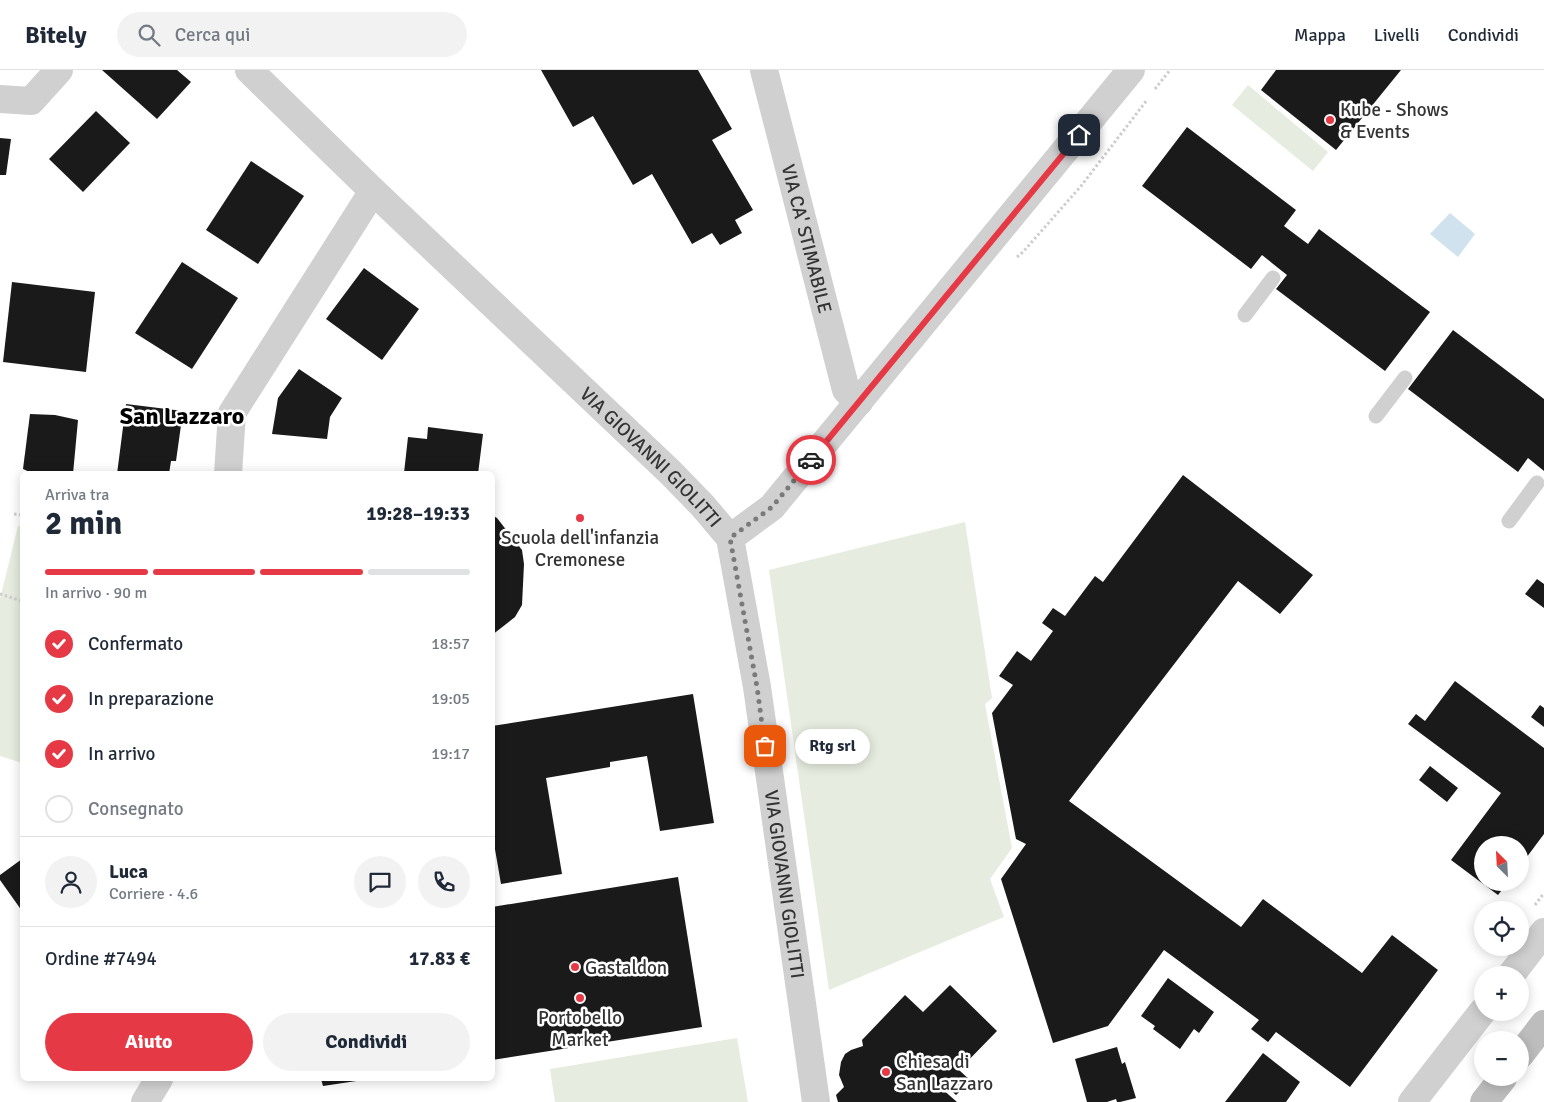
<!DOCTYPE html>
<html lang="it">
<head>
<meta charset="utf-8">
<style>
  body { margin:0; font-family:Signika,sans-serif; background:#f2f2f3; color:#1f2937; height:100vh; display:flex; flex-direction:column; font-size:19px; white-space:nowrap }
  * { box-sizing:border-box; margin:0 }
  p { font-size:16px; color:#747a83 }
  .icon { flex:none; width:28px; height:28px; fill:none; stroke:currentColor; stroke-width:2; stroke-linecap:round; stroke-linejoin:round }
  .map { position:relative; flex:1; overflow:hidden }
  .details { position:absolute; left:20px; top:401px; width:475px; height:610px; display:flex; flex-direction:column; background:#fff; border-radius:8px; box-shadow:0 2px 12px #0003 }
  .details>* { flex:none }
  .needle { width:32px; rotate:336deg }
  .buttons { position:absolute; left:1474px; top:766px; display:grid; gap:10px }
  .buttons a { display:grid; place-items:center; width:55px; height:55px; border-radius:50%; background:#fff; box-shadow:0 2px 12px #0003; font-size:25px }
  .pin { position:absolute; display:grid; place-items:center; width:42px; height:42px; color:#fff; margin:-21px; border-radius:10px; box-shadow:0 2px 8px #0006 }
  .courier { position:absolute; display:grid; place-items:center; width:50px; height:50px; margin:-25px; border:4px solid #e63946; border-radius:50%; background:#fff; color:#222; box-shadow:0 1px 6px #0007 }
  .bubble { position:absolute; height:35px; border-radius:18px; background:#fff; box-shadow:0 2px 12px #0003; font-size:16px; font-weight:700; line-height:35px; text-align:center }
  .overview em { font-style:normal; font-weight:700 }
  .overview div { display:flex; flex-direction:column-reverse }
  .overview { display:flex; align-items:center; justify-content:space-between; height:85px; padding:0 25px }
  h1 { font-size:32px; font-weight:700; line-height:38px }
  .bar { display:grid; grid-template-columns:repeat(4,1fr); gap:8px 5px; align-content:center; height:60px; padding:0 25px }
  .bar i { height:6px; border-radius:4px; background:#e0e1e3 }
  .bar .on { background:#e63946 }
  .bar p { grid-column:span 4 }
  .line { display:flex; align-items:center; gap:12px; padding:0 25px; border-top:1px solid #e0e1e3 }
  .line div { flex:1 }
  .round { display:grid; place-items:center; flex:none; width:52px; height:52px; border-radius:26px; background:#f2f2f3 }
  ol { padding:0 25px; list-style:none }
  li { display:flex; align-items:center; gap:15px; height:55px }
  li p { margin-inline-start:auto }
  li .icon { padding:5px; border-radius:50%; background:#e63946; color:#fff; stroke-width:4 }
  li:last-child { color:#747a83 }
  li i { width:28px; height:28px; border:2px solid #e0e1e3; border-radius:50% }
  .primary-button { display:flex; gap:10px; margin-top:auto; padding:10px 25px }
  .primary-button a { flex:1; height:58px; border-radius:30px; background:#e63946; color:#fff; font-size:20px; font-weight:700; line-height:58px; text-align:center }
  .primary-button a+a { background:#f2f2f3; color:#1f2937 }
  header { display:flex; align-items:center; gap:30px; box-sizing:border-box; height:70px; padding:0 25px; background:#fff; border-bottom:1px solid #e0e1e3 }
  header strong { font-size:24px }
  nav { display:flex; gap:28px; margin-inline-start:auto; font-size:18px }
  .search { width:350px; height:45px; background:#f2f2f3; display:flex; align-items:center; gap:12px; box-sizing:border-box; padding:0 18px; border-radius:28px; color:#747a83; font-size:19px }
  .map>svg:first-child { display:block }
  .green { fill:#e6ecdf }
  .water { fill:#cfe2ee }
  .building { fill:#1a1a1a }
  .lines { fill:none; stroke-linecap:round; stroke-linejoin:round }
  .path { stroke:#cdcdcd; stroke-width:3; stroke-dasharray:2.5 2.5; stroke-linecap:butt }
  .service { stroke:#d0d0d0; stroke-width:15 }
  .minor { stroke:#d0d0d0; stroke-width:28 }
  .secondary { stroke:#bdbdbd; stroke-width:28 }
  .done { stroke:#7a7a7a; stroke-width:5; stroke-dasharray:0 9 }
  .route { stroke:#e63946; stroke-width:6 }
  .poi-dot { fill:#e63946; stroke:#fff; stroke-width:2 }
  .labels { text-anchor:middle; stroke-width:5; stroke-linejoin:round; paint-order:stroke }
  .poi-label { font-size:19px; fill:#333; stroke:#fff; text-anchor:start }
  .street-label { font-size:19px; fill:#333; stroke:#fff }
  .district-label { font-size:24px; font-weight:bold; fill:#000; stroke:#fff }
</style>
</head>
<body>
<header>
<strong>Bitely</strong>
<div class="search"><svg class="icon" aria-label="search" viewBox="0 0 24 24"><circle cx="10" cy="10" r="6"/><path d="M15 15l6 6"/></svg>Cerca qui</div>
<nav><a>Mappa</a><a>Livelli</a><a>Condividi</a></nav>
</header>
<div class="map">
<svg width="1544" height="1032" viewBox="0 0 1544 1032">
  <rect width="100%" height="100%" fill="#fff"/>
  <!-- green -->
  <g class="green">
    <path d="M1248,15L1328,82L1313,101L1232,35Z"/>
    <path d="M965,452L992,628L985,634L1012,778L990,809L1004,847L829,920L769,500Z"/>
    <path d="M18,456H22V693L0,686V529Z"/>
    <path d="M737,968L748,1032H555L550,999Z"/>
  </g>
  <!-- water -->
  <path class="water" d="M1450,143L1475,164L1458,187L1430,164Z"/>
  <!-- building -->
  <g class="building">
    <path d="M102,0H177L191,12L157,49Z"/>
    <path d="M541,0H698L732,59L712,70L753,140L735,150L742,163L720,175L712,163L692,174L652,104L633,115L593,46L573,57Z"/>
    <path d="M1276,0H1401L1336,80L1261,20Z"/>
    <path d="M96,41L130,73L83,122L49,89Z"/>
    <path d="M1187,57L1296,140L1284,156L1308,174L1319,159L1430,242L1385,301L1276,219L1287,205L1262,185L1251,199L1142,116Z"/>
    <path d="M0,68L11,69L6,105H0Z"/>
    <path d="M251,91L304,126L258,194L206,160Z"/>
    <path d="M182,192L238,228L192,299L135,263Z"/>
    <path d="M364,198L419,239L382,290L326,249Z"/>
    <path d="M12,212L95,222L86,302L3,292Z"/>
    <path d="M1453,260L1544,329V401L1528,388L1518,402L1408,319Z"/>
    <path d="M299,299L342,328L330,347L327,369L272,364L278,328Z"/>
    <path d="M126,334L183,341L176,391H171L169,404H117Z"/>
    <path d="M30,344L55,345L78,350L73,404H34L23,399Z"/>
    <path d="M428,357L483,364L478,404L404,403L408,367L427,369Z"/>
    <path d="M1183,405L1313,505L1280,544L1238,511L1069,731L1241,857L1263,829L1362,903L1392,865L1438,900L1350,1017L1276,962L1268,972L1251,959L1259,950L1164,880L1108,956L1053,973L1001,809L1026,774L1016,769L992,643L1013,615L999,606L1017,581L1031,591L1053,561L1042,553L1053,538L1065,546L1095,506L1103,512Z"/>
    <path d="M492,445L497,448L522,480L524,494L522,535L515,547L492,565Z"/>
    <path d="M1537,509L1544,514V538L1525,524Z"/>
    <path d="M1455,611L1544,678V764L1520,796V775H1482V812H1508L1498,825L1451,790L1501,723L1408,654L1416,644L1425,651Z"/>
    <path d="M693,624L714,753L660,761L647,686L610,692V697L546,708L562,804L501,814L492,762V656Z"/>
    <path d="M1540,635L1544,638V657L1531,647Z"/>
    <path d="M1430,696L1458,718L1447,732L1419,710Z"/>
    <path d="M22,789V841L0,810V805Z"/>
    <path d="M678,807L702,957L492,990V837Z"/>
    <path d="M1168,908L1214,942L1199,963L1194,959L1180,979L1153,959L1155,956L1141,946Z"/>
    <path d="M950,915L997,961L959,1000L971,1011L956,1025L945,1015L941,1018L957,1032H838L836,1025L844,1017L839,1005L841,992L845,984L851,980L863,976L862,970L905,925L923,942Z"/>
    <path d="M1117,977L1122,994L1125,992L1136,1028L1120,1032H1117L1116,1029L1107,1032H1087L1075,989Z"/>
    <path d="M1263,983L1300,1012L1286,1032H1225Z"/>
    <path d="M321,1009H363V1010L323,1016Z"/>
  </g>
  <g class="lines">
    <!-- path -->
    <g class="path">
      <path d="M1155,19L1170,0"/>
      <path d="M1017,187L1023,182L1081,116L1147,30"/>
      <path d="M14,444L22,445"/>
      <path d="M0,524L22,531"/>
      <path d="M1535,835L1544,823"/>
    </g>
    <!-- service -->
    <g class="service">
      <path d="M1245,245L1273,208"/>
      <path d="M1376,346L1405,308"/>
      <path d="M1509,451L1537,413"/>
    </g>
    <!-- minor -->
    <g class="minor">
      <path id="s1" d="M249,0L373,121L670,402L703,436L730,468L757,617L816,1032"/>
      <path id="s2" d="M764,0L846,320L859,332"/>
      <path d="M0,29L31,31L59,0"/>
      <path d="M228,404L232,343L373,121"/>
      <path d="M730,468L772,437L1131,0"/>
      <path d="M1511,905L1544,862"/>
      <path d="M145,1032L159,1009"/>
      <path d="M1412,1032L1482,942"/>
    </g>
    <!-- secondary -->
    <g class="secondary">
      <path d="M1520,985L1544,954"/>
      <path d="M1484,1032L1503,1008"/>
    </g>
  </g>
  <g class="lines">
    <!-- done -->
    <path class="done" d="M765,676L757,617L730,468L772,437L811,390"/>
    <!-- route -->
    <path class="route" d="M811,390L1079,65"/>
  </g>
  <!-- markers -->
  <g class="poi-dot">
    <circle cx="1330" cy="50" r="5"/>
    <circle cx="580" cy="448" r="5"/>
    <circle cx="575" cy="897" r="5"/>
    <circle cx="580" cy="928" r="5"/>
    <circle cx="886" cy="1002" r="5"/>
  </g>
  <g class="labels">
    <!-- poi labels -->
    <g class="poi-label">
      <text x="1340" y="46">Kube - Shows<tspan x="1340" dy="22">&amp; Events</tspan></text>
      <text x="580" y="474" text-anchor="middle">Scuola dell'infanzia<tspan x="580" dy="22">Cremonese</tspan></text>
      <text x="585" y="904">Gastaldon</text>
      <text x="580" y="954" text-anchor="middle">Portobello<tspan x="580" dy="22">Market</tspan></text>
      <text x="896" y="998">Chiesa di<tspan x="896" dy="22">San Lazzaro</tspan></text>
    </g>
    <!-- street labels -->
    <g class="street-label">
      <text dy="7" stroke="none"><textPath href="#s2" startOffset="174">VIA CA' STIMABILE</textPath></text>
      <text dy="7" stroke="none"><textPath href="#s1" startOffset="558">VIA GIOVANNI GIOLITTI</textPath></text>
      <text dy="7" stroke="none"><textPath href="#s1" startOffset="1022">VIA GIOVANNI GIOLITTI</textPath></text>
    </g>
    <!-- district labels -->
    <g class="district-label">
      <text x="182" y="354">San Lazzaro</text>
    </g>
  </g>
</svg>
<div class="buttons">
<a><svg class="needle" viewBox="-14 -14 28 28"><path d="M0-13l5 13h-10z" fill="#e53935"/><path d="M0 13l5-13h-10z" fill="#747a83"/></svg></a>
<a><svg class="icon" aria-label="locate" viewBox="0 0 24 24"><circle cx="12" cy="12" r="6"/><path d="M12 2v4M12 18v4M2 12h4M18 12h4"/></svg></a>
<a>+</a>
<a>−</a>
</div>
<div class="pin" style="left:765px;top:676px;background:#ea580c"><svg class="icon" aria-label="bag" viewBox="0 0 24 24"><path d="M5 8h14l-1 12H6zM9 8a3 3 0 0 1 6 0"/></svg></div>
<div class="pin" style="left:1079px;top:65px;background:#1f2937"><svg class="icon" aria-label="home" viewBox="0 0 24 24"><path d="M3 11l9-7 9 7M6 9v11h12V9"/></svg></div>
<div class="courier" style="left:811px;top:390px"><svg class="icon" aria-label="car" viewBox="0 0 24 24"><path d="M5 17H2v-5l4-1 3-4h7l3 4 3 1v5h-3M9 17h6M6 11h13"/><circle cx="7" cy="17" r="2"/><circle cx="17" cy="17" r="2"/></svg></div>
<div class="bubble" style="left:795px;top:659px;width:75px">Rtg srl</div>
<section class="details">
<div class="overview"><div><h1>2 min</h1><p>Arriva tra</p></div><em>19:28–19:33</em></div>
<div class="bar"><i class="on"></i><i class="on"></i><i class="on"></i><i></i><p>In arrivo · 90 m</p></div>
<ol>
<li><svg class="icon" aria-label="check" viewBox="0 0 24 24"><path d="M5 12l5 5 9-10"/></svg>Confermato<p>18:57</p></li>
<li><svg class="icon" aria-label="check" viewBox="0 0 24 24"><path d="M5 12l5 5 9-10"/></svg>In preparazione<p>19:05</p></li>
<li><svg class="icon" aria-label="check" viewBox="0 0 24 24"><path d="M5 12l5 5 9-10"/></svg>In arrivo<p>19:17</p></li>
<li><i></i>Consegnato</li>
</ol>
<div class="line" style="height:90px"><a class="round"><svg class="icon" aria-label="person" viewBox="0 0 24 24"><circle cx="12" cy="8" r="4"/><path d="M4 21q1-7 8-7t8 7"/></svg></a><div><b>Luca</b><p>Corriere · 4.6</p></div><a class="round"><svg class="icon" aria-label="chat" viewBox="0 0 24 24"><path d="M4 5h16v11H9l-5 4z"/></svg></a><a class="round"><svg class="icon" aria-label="phone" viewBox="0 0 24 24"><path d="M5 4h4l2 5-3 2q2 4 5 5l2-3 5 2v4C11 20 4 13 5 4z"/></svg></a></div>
<div class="line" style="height:65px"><div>Ordine #7494</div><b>17.83 €</b></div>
<div class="primary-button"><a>Aiuto</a><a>Condividi</a></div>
</section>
</div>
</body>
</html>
